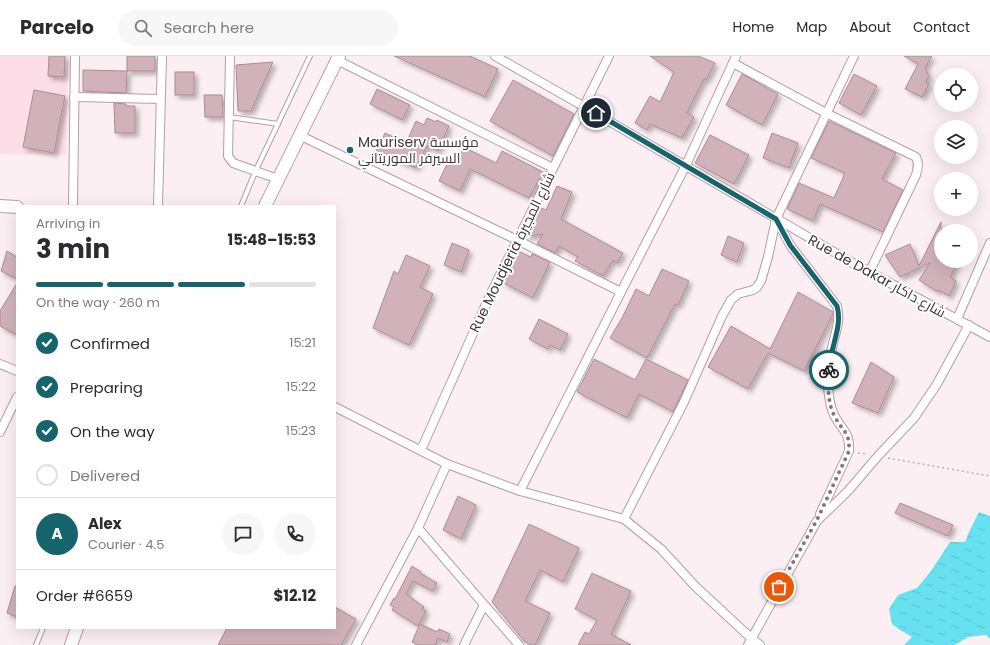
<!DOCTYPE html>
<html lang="en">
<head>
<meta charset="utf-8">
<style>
  body { margin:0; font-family:Poppins,Cairo,sans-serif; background:#f7f7f7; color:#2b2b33; height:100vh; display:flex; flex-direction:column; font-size:15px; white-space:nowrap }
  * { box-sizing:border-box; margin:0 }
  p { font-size:13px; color:#7c7c81 }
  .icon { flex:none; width:22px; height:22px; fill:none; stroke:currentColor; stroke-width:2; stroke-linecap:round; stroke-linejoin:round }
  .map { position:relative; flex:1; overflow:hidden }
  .drawer { position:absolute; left:16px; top:149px; width:320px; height:424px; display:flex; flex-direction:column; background:#fff; border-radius:0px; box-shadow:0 4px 16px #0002 }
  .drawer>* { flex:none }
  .tools { position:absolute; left:934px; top:12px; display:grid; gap:8px }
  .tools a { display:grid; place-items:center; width:44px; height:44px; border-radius:50%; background:#fff; box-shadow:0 4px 16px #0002; font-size:20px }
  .pin { position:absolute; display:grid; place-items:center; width:34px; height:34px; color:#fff; margin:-17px; border:2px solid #fff; border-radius:50%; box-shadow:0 1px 4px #0007 }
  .courier { position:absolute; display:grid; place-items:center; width:40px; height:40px; margin:-20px; border:3px solid #16646c; border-radius:50%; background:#fff; color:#222; box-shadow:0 1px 5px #0007 }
  .summary em { font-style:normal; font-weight:700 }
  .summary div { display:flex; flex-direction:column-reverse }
  .summary { display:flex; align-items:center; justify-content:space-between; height:68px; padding:0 20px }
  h1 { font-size:26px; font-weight:700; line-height:30px }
  .bar { display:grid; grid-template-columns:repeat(4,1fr); gap:6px 4px; align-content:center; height:48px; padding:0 20px }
  .bar i { height:5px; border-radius:3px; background:#e1e1e2 }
  .bar .on { background:#16646c }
  .bar p { grid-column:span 4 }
  .line { display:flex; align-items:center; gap:10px; padding:0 20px; border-top:1px solid #e1e1e2 }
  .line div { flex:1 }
  .round { display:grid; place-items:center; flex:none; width:42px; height:42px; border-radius:21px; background:#f7f7f7 }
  ol { padding:0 20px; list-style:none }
  li { display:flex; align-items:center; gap:12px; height:44px }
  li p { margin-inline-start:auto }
  li .icon { padding:4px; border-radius:50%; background:#16646c; color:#fff; stroke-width:4 }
  li:last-child { color:#7c7c81 }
  li i { width:22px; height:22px; border:2px solid #e1e1e2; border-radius:50% }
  header { display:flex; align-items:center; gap:24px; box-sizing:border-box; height:56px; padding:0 20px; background:#fff; border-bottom:1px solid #e1e1e2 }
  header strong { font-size:19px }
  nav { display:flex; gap:22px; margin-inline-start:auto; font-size:14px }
  .search { width:280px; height:36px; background:#f7f7f7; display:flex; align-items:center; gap:10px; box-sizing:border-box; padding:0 14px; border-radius:22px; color:#7c7c81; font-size:15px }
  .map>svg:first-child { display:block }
  .built { fill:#fddde7 }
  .water { fill:url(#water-ripples) }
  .building { fill:#d1b2bb; stroke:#aa8c95; filter:url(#shadow) }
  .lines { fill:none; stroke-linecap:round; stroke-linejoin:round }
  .lane-casing { stroke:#ba9ca5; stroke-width:6 }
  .street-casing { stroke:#ba9ca5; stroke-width:10 }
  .secondary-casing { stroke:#ba9ca5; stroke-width:14 }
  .path { stroke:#baaeb2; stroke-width:1.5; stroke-dasharray:2 3; stroke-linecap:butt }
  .lane { stroke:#fff; stroke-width:4 }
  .street { stroke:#fff; stroke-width:8 }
  .secondary { stroke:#fff; stroke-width:12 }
  .done { stroke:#83777b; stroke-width:4; stroke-dasharray:0 7.2 }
  .route { stroke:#16646c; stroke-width:5 }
  .poi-dot { fill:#16646c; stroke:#fff; stroke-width:1.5 }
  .labels { text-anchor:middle; stroke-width:4; stroke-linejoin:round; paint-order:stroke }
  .poi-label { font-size:14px; fill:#42363a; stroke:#fff; text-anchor:start }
  .street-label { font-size:14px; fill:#42363a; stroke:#fff }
</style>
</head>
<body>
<header>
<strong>Parcelo</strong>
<div class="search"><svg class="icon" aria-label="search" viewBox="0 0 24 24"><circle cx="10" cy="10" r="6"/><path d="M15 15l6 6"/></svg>Search here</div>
<nav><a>Home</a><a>Map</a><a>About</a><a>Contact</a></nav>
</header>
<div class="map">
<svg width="990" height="589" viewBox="0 0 990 589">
  <defs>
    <pattern id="water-ripples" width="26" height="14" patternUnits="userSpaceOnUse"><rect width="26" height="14" fill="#67e1ef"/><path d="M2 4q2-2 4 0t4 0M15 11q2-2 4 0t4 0" fill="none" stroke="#5bc2ce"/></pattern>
    <filter id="shadow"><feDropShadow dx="3.5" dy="3.5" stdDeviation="2" flood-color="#0004"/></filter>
  </defs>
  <rect width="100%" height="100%" fill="#fceff3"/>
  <!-- built -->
  <path class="built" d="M0,0H68L66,99L0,98Z"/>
  <!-- water -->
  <path class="water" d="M979,456L990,460V583L986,579L968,581L955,589H904L912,581L900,574L892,568L889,553L898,539L917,532L931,515L950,486H965L969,476Z"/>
  <!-- building -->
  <g class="building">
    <path d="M49,0H65L64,21L48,20Z"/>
    <rect x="127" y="0" width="28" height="15"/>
    <path d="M394,0H470L498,13L485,41Z"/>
    <path d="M650,0H698L715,7L706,24L704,23L687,57L694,61L682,82L650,68L647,74L635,67L650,40L660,46L674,16Z"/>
    <path d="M904,0H932L925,12L929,20L926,26L929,28L922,41L905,33L918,8Z"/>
    <path d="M273,6L251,55H238L236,9Z"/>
    <path d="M83,14L127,15L126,37L83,35Z"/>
    <rect x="175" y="16" width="19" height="23"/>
    <path d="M742,18L778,38L762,69L726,49Z"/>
    <path d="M854,18L877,30L861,59L839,47Z"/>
    <path d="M513,24L574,58L553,100L490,65Z"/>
    <path d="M377,33L410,49L402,64L370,48Z"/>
    <path d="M34,34L65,40L54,97L23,91Z"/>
    <path d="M204,39H222L223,61H205Z"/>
    <path d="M114,47L126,48V50H135V77H115Z"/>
    <path d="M427,62L436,66L437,64L449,70L438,95L427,90L416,112L376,95L385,77L406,87L416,65L424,69Z"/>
    <path d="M829,65L896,97L882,123L903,134L883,176L820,148L813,165L787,153L799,127L834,142L845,117L811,102Z"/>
    <path d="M772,77L798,87L789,112L763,102Z"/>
    <path d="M710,79L749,99L734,128L695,107Z"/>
    <path d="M463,91L496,107L502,95L543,116L529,142L470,113L460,135L439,125L448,106L456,109Z"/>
    <path d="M557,130L572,136L561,163L623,197L617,207L613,204L603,220L575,205L578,201L559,190L555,197L537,188L543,178L525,181L541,152L546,154Z"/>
    <path d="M941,166V205H958L950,221L956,225L949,240L939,234L938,236L919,224L930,207L900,221L885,199L910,188L919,210Z"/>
    <path d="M728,180L744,187L737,206L721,199Z"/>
    <path d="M452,187L469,194L461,216L444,209Z"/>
    <path d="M7,195L17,201V223L1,215Z"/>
    <path d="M518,195L531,201L532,198L550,206L533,242L503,227Z"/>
    <path d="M406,199L430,210L420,231L433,238L409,289L373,272L394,215L398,218Z"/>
    <path d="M662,213L689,225L678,249L675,248L647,302L610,282L622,262L636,233L649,240Z"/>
    <path d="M17,227V279L0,270V255Z"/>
    <path d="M798,236L833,256V258L804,315L768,297L748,333L708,311L731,270L770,293Z"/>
    <path d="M539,263L568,278L560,294L550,289L548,293L529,283Z"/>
    <path d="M594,303L635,324L646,303L688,324L673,356L639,338L627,362L577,336Z"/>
    <path d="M871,306L894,321L878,357L852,347Z"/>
    <path d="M458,440L476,449L461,483L443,474Z"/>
    <path d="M900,447L953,469L948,480L895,457Z"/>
    <path d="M529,468L579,492L563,526L540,514L525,545L550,557L535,589H531L524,585L492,546Z"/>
    <path d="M412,510L421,516L420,517L437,527L432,535L413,525L406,538L424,551L422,553L426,555L418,570L392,554L394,551L390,549L394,542L395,543Z"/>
    <path d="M592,517L631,535L611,578L631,589H578L585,576L589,578L597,564L575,553Z"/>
    <path d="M15,530H17V561L7,557Z"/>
    <path d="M335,551L356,563L341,589H218L227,572H335Z"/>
    <path d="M420,568L437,576L439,573L450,578L447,586L438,582L435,589H418L412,586Z"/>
  </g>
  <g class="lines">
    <defs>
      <g id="lane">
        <path d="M229,61L278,68"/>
        <path d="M241,150L256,114L310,0"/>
        <path d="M36,589L43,572"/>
      </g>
      <g id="street">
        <path d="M230,0L228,100L233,107L278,123"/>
        <path d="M495,0L583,50L851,206L990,281"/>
        <path d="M337,4L553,112"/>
        <path d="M733,7L826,57L916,101C919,107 918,112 916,119L869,217"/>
        <path d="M74,41L160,43"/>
        <path d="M299,79L517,184L621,236"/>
        <path d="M73,150L75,0"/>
        <path d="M158,150L162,0"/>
        <path d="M776,163L790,189L837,250C841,265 835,277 832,292C829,305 827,319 828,332C829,341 830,351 834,359C842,375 850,375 849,395L820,458"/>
        <path d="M957,263L990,187"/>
        <path d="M0,308L17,315"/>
        <path d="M335,351L447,408L520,435L624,463L661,493L695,530L751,582L760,589"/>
        <path d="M0,376L17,341"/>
        <path d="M421,394L491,237L609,0"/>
        <path d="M520,435L621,236L686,109L736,0"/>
        <path d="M624,463L684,346L722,260L731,244L738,238L753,234L757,231L761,225L768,201L776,163L854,0"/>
        <path d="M418,472L519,589"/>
        <path d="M356,589L418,472L447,408"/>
        <path d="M464,589L484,549"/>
        <path d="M748,589L817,465L848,435L878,400L914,362L937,328L969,269"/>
      </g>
      <g id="secondary">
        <path d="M0,150L17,151"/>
        <path d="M265,150L339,0"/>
        <path d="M71,589L77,572"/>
      </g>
    </defs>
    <!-- lane casing -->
    <use href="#lane" class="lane-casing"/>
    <!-- street casing -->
    <use href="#street" class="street-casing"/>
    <!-- secondary casing -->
    <use href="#secondary" class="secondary-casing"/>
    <!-- path -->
    <g class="path">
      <path d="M858,397L868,398"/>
      <path d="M888,402L990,420"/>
    </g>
    <!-- lane -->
    <use href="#lane" class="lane"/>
    <!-- street -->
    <use href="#street" class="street"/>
    <!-- secondary -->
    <use href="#secondary" class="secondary"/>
  </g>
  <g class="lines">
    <!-- done -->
    <path class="done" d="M779,531L817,464L849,395C850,376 843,376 835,361C827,347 828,329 829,314"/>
    <!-- route -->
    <path class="route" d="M596,57L776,163L790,189L837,250C843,270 830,292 829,314"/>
  </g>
  <!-- markers -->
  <circle class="poi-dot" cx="350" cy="94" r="4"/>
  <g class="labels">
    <!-- poi labels -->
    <g class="poi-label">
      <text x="358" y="91">Mauriserv مؤسسة<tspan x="358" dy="16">السيرفر الموريتاني</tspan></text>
    </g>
    <!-- street labels -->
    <g class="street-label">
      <text transform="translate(512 196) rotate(-64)" y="5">Rue Moudjeria شارع المجيرة</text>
      <text transform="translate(877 220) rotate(29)" y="5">Rue de Dakar شارع داكار</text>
    </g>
  </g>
</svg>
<div class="tools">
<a><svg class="icon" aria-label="locate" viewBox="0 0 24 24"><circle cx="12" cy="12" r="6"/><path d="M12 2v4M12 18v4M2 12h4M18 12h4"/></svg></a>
<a><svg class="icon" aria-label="layers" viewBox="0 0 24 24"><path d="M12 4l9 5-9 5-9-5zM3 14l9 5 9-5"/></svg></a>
<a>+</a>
<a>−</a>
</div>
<div class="pin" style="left:779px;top:531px;background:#ea580c"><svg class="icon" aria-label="bag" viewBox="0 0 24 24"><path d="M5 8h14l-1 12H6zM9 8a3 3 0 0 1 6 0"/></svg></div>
<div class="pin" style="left:596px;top:57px;background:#1f2937"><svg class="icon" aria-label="home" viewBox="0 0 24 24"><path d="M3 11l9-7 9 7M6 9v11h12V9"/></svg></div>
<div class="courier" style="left:829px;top:314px"><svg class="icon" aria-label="bike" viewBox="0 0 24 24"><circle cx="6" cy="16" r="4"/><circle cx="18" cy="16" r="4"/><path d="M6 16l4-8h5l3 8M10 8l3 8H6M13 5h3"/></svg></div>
<section class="drawer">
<div class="summary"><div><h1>3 min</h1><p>Arriving in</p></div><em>15:48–15:53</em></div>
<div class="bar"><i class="on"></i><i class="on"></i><i class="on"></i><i></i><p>On the way · 260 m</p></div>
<ol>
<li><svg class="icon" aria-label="check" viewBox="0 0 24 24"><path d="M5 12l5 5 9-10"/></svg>Confirmed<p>15:21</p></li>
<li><svg class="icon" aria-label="check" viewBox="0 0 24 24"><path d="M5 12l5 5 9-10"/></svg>Preparing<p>15:22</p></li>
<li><svg class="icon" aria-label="check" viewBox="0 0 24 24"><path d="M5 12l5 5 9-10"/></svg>On the way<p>15:23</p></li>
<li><i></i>Delivered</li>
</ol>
<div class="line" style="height:72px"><b class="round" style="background:#16646c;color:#fff">A</b><div><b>Alex</b><p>Courier · 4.5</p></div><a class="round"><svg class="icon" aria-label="chat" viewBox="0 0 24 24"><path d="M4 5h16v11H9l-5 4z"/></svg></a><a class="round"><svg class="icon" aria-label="phone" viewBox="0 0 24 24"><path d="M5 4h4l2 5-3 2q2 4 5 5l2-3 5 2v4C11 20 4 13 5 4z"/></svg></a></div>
<div class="line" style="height:52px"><div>Order #6659</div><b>$12.12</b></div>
</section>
</div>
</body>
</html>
